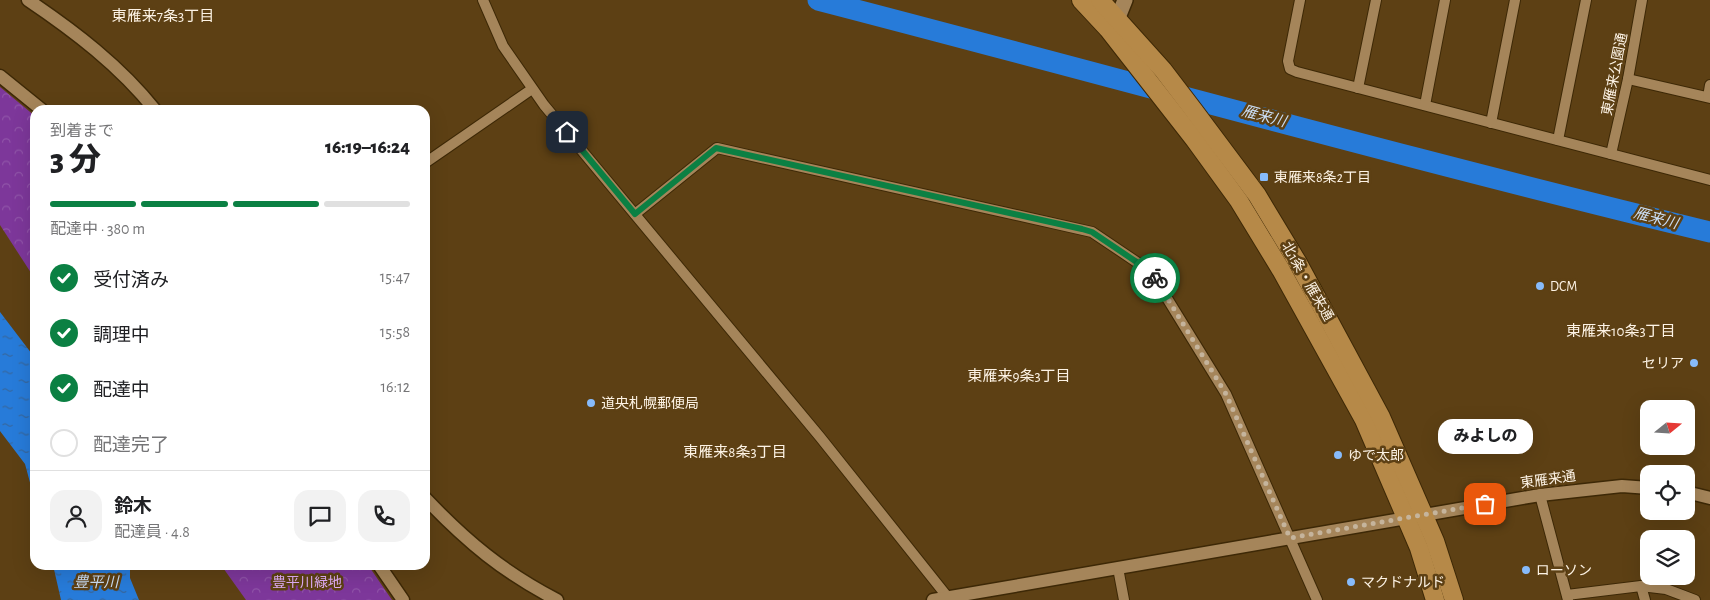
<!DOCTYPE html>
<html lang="ja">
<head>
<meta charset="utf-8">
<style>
  body { margin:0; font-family:"Alegreya Sans","Noto Sans JP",sans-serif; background:#f2f2f2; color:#202124; height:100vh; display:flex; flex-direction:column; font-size:19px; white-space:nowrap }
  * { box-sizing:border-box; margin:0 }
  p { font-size:16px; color:#757577 }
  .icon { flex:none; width:28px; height:28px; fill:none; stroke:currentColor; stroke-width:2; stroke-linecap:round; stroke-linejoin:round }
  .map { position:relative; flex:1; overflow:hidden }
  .side { position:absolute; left:30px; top:105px; width:400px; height:465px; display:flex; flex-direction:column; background:#fff; border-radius:15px; box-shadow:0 5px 20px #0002 }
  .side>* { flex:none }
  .needle { width:32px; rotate:72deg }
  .tools { position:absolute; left:1640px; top:400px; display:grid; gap:10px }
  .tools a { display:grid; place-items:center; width:55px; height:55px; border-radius:10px; background:#fff; box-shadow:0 5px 20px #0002; font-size:25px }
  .pin { position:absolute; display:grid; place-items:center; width:42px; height:42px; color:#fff; margin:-21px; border-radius:10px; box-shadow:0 2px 8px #0006 }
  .courier { position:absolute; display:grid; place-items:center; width:50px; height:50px; margin:-25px; border:4px solid #0b8043; border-radius:50%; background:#fff; color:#222; box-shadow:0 1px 6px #0007 }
  .bubble { position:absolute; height:35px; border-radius:15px; background:#fff; box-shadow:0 5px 20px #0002; font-size:16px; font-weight:800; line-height:35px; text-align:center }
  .overview em { font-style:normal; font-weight:800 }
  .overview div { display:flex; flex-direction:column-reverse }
  .overview { display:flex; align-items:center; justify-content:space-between; height:85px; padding:0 20px }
  h1 { font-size:32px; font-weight:800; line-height:38px }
  .bar { display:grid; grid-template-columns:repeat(4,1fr); gap:8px 5px; align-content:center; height:60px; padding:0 20px }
  .bar i { height:6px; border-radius:4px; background:#e0e0e0 }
  .bar .on { background:#0b8043 }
  .bar p { grid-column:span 4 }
  .line { display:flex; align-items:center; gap:12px; padding:0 20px; border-top:1px solid #e0e0e0 }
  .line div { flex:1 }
  .round { display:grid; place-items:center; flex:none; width:52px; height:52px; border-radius:15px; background:#f2f2f2 }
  ol { padding:0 20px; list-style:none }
  li { display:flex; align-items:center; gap:15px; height:55px }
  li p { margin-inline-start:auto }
  li .icon { padding:5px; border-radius:50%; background:#0b8043; color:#fff; stroke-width:4 }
  li:last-child { color:#757577 }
  li i { width:28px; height:28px; border:2px solid #e0e0e0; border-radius:50% }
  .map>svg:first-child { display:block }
  .park { fill:url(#park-crowns) }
  .water { fill:url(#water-ripples) }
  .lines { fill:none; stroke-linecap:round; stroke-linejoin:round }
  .river { stroke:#277bd9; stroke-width:21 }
  .minor-casing { stroke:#3d2806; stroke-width:12 }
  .tertiary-casing { stroke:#3d2806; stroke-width:15 }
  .secondary-casing { stroke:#3d2806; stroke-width:18 }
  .trunk-casing { stroke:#3d2806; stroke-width:20 }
  .minor { stroke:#a5855a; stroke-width:10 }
  .tertiary { stroke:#a5855a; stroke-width:12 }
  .secondary { stroke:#a5855a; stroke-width:15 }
  .trunk { stroke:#b68948; stroke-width:18 }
  .done { stroke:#c5b49c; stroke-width:5; stroke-dasharray:0 9 }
  .route { stroke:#0b8043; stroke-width:6 }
  .poi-dot { fill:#87bbfb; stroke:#5d4014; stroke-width:2 }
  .labels { text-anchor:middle; stroke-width:5; stroke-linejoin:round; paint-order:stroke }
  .street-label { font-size:14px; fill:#fdf3e5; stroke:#5d4014 }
  .poi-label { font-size:14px; fill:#fdf3e5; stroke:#5d4014; text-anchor:start }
  .park-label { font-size:14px; fill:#e0adf8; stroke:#5d4014 }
  .neighbourhood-label { font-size:15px; fill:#fdf3e5; stroke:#5d4014 }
  .water-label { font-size:15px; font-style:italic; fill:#caddf4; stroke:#5d4014 }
</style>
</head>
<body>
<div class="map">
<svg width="1710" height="600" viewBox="0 0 1710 600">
  <defs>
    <pattern id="park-crowns" width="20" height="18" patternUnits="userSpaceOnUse" patternTransform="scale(1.25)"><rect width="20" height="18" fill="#7d379a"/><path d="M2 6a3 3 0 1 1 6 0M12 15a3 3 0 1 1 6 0" fill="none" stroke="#9054a8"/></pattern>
    <pattern id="water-ripples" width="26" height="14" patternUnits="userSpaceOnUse" patternTransform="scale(1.25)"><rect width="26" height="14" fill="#277bd9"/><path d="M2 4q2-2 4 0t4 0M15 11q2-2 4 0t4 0" fill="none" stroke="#36679e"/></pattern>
  </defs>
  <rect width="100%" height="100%" fill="#5d4014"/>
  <!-- park -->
  <g class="park">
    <path d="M0,87L35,116V279L0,225Z"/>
    <path d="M221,565H368L392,600H246Z"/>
  </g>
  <!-- water -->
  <g class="water">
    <path d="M0,312L35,358V501L25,464L0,431Z"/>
    <path d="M53,565H130V578L139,600H61Z"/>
  </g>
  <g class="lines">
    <!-- river -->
    <path class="river" d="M818,0C1115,77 1411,160 1710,232"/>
    <defs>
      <g id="minor">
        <path d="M483,0L503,46L544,105L820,437L950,600"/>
        <path d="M1300,0L1288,61L1290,69L1297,72L1710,180"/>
        <path d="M1628,79L1710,98"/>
        <path d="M1358,88L1376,0"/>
        <path d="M1708,97L1710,85"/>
        <path d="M1425,105L1445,0"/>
        <path d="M1491,123L1515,0"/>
        <path d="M1558,140L1586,0"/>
        <path d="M1611,154L1628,79L1642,0"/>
        <path d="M425,163L532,89"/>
        <path d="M635,214L717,148L1092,232L1144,267L1154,277L1226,394L1317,600"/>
        <path d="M1540,495L1568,600"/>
        <path d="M1118,568L1124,600"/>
        <path d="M1641,586L1645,600"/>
        <path d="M1567,595L1641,586L1666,589L1695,600"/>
      </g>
      <g id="tertiary">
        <path d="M28,0C74,31 120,66 155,110"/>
        <path d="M0,76L42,110"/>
        <path d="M1686,492L1710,498"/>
        <path d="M425,498C467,542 503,572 557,600"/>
        <path d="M379,565L403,600"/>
        <path d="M933,600L1540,495L1622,486L1649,488"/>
      </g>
      <path id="secondary" d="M1110,27L1117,20L1125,0"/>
      <g id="trunk">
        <path d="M1081,0L1108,29L1194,139L1239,201L1281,270L1364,420L1419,548L1435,600"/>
        <path d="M1100,0L1163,70L1195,112L1257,195L1298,263L1381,417L1435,541L1454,600"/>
      </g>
    </defs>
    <!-- minor casing -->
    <use href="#minor" class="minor-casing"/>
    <!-- tertiary casing -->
    <use href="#tertiary" class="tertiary-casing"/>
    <!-- secondary casing -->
    <use href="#secondary" class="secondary-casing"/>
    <!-- trunk casing -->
    <use href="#trunk" class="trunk-casing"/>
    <!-- minor -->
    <use href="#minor" class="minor"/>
    <!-- tertiary -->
    <use href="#tertiary" class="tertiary"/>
    <!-- secondary -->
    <use href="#secondary" class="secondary"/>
    <!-- trunk -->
    <use href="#trunk" class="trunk"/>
  </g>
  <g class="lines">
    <!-- done -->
    <path class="done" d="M1155,278L1226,394L1290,538L1485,504"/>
    <!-- route -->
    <path class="route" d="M567,132L635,214L716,148L1082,229L1092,232L1144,267L1155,278"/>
  </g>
  <!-- markers -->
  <g class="poi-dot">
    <rect x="1259" y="172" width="10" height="10" rx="2.5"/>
    <circle cx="1540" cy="286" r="5"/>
    <circle cx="1694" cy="363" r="5"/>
    <circle cx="591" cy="403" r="5"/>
    <circle cx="1338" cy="455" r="5"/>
    <circle cx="1526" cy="570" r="5"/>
    <circle cx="1351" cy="582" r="5"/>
  </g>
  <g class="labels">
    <!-- street labels -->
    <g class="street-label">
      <text transform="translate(1614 74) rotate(-79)" y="5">東雁来公園通</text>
      <text transform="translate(1308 281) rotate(60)" y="5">北1条・雁来通</text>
      <text transform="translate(1548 479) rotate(-8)" y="5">東雁来通</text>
    </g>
    <!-- poi labels -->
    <g class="poi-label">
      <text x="1274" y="182">東雁来8条2丁目</text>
      <text x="1550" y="291">DCM</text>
      <text x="1684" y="368" text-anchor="end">セリア</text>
      <text x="601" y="408">道央札幌郵便局</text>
      <text x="1348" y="460">ゆで太郎</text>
      <text x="1536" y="575">ローソン</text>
      <text x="1361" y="587">マクドナルド</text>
    </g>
    <!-- park labels -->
    <g class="park-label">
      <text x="307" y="587">豊平川緑地</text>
    </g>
    <!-- neighbourhood labels -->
    <g class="neighbourhood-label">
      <text x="163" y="21">東雁来7条3丁目</text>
      <text x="1621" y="336">東雁来10条3丁目</text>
      <text x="1019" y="381">東雁来9条3丁目</text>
      <text x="735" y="457">東雁来8条3丁目</text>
    </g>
    <!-- water labels -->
    <g class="water-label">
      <text transform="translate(1264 116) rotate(15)" y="5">雁来川</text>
      <text transform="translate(1656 218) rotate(15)" y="5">雁来川</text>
      <text x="96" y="587">豊平川</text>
    </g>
  </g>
</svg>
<div class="tools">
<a><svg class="needle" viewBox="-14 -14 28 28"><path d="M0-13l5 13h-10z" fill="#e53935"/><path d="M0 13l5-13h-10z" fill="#757577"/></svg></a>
<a><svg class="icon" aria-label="locate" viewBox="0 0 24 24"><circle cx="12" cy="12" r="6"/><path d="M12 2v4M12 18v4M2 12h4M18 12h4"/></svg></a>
<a><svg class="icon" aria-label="layers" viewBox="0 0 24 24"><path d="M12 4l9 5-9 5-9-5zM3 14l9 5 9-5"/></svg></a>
</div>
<div class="pin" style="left:1485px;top:504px;background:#ea580c"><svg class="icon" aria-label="bag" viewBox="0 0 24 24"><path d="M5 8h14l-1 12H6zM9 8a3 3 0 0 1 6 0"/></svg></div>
<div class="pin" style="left:567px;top:132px;background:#1f2937"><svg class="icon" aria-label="home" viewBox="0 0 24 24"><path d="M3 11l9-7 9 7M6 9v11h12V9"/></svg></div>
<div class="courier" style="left:1155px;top:278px"><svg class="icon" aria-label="bike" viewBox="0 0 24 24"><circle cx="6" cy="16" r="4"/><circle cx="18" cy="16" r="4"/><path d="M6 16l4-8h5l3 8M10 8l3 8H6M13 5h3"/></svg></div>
<div class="bubble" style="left:1438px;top:419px;width:95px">みよしの</div>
<section class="side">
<div class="overview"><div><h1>3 分</h1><p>到着まで</p></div><em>16:19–16:24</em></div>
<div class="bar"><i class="on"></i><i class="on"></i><i class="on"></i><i></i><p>配達中 · 380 m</p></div>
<ol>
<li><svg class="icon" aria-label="check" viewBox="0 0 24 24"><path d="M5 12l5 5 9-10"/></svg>受付済み<p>15:47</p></li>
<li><svg class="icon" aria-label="check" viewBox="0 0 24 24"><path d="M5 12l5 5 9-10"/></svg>調理中<p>15:58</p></li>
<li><svg class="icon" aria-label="check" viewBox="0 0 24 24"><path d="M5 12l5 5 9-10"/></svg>配達中<p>16:12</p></li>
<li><i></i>配達完了</li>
</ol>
<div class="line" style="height:90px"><a class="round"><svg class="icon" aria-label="person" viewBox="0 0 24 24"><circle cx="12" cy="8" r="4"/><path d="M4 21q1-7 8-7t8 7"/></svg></a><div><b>鈴木</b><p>配達員 · 4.8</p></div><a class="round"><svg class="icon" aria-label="chat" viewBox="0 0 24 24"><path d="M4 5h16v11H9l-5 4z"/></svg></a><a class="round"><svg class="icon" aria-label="phone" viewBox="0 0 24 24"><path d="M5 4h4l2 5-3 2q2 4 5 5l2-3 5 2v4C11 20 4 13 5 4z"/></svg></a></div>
</section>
</div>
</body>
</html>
